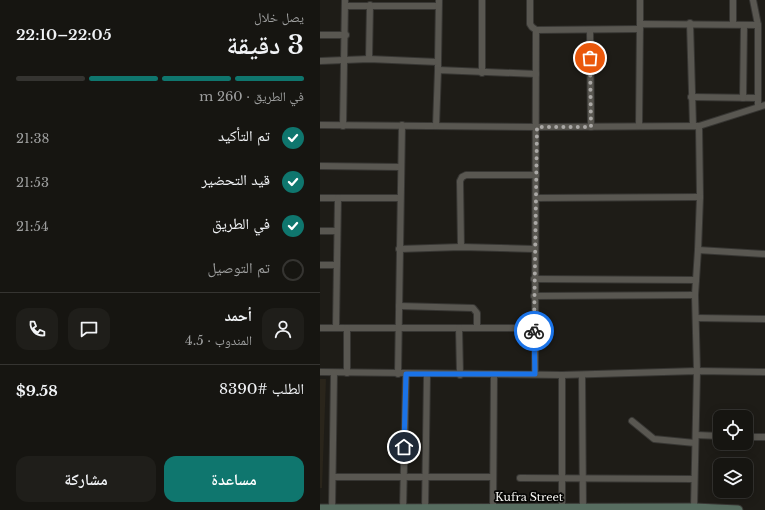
<!DOCTYPE html>
<html lang="ar">
<head>
<meta charset="utf-8">
<style>
  body { margin:0; font-family:"Libre Baskerville","Noto Naskh Arabic",serif; background:#1f1e1a; color:#f1f3f6; direction:rtl; height:100vh; display:flex; flex-direction:column; font-size:15px; white-space:nowrap }
  * { box-sizing:border-box; margin:0 }
  p { font-size:13px; color:#9e9f9f }
  .icon { flex:none; width:22px; height:22px; fill:none; stroke:currentColor; stroke-width:2; stroke-linecap:round; stroke-linejoin:round }
  .map { position:relative; flex:1; overflow:hidden; direction:ltr }
  .side { display:flex; flex-direction:column; background:#161511; width:320px }
  .side>* { flex:none }
  .fabs { position:absolute; left:393px; top:410px; display:grid; gap:8px }
  .fabs a { display:grid; place-items:center; width:40px; height:40px; border-radius:8px; background:#161511; box-shadow:0 2px 10px #0003,0 0 0 1px #353431; font-size:20px }
  .pin { position:absolute; display:grid; place-items:center; width:34px; height:34px; color:#fff; margin:-17px; border:2px solid #fff; border-radius:50%; box-shadow:0 1px 4px #0007 }
  .courier { position:absolute; display:grid; place-items:center; width:40px; height:40px; margin:-20px; border:3px solid #1a73e8; border-radius:50%; background:#fff; color:#222; box-shadow:0 1px 5px #0007 }
  .summary em { font-style:normal; font-weight:600 }
  .summary div { display:flex; flex-direction:column-reverse }
  .summary { display:flex; align-items:center; justify-content:space-between; height:68px; padding:0 16px }
  h1 { font-size:26px; font-weight:600; line-height:30px }
  .bar { display:grid; grid-template-columns:repeat(4,1fr); gap:6px 4px; align-content:center; height:48px; padding:0 16px }
  .bar i { height:5px; border-radius:3px; background:#353431 }
  .bar .selected { background:#0f766e }
  .bar p { grid-column:span 4 }
  .line { display:flex; align-items:center; gap:10px; padding:0 16px; border-top:1px solid #353431 }
  .line div { flex:1 }
  .round { display:grid; place-items:center; flex:none; width:42px; height:42px; border-radius:12px; background:#1f1e1a }
  ol { padding:0 16px; list-style:none }
  li { display:flex; align-items:center; gap:12px; height:44px }
  li p { margin-inline-start:auto }
  li .icon { padding:4px; border-radius:50%; background:#0f766e; color:#fff; stroke-width:4 }
  li:last-child { color:#9e9f9f }
  li i { width:22px; height:22px; border:2px solid #353431; border-radius:50% }
  .action { display:flex; gap:8px; margin-top:auto; padding:8px 16px }
  .action a { flex:1; height:46px; border-radius:12px; background:#0f766e; color:#fff; font-size:16px; font-weight:600; line-height:46px; text-align:center }
  .action a+a { background:#1f1e1a; color:#f1f3f6 }
  main { display:flex; flex:1; min-height:0 }
  .map>svg:first-child { display:block }
  .built { fill:#2a251b }
  .lines { fill:none; stroke-linecap:round; stroke-linejoin:round }
  .street-casing { stroke:#373633; stroke-width:8 }
  .secondary-casing { stroke:#373633; stroke-width:11 }
  .street { stroke:#595751; stroke-width:6 }
  .secondary { stroke:#576d60; stroke-width:9 }
  .done { stroke:#aaa8a5; stroke-width:4; stroke-dasharray:0 7.2 }
  .route { stroke:#1a73e8; stroke-width:5 }
  .labels { text-anchor:middle; stroke-width:3.5; stroke-linejoin:round; paint-order:stroke }
  .street-label { font-size:11px; fill:#f5f4f1; stroke:#070705 }
</style>
</head>
<body>
<main>
<div class="map">
<svg width="445" height="510" viewBox="0 0 445 510">
  <rect width="100%" height="100%" fill="#1e1c17"/>
  <!-- built -->
  <path class="built" d="M0,379H6L2,488H0Z"/>
  <g class="lines">
    <defs>
      <g id="street">
        <path d="M162,0V73"/>
        <path d="M210,0V24L212,27L216,30L320,29"/>
        <path d="M433,0L438,25V107"/>
        <path d="M26,6H118"/>
        <path d="M370,23L373,126"/>
        <path d="M320,24V0"/>
        <path d="M413,24V0"/>
        <path d="M270,31L271,127"/>
        <path d="M0,35H26"/>
        <path d="M49,59L50,5"/>
        <path d="M0,61L49,59L118,62V70"/>
        <path d="M118,62L119,0"/>
        <path d="M371,97L438,98"/>
        <path d="M423,98L424,25"/>
        <path d="M0,125L217,127L379,126L380,197L378,250"/>
        <path d="M23,126L25,0"/>
        <path d="M116,126L118,70L216,74"/>
        <path d="M319,126L320,24L438,25"/>
        <path d="M379,126L445,105"/>
        <path d="M0,166L80,167"/>
        <path d="M0,198H80"/>
        <path d="M216,198L380,197"/>
        <path d="M0,231H17"/>
        <path d="M141,247L140,181L142,177L146,175H216"/>
        <path d="M79,249L141,247L214,249"/>
        <path d="M0,265H17"/>
        <path d="M214,279L376,280"/>
        <path d="M214,296L375,295"/>
        <path d="M79,306L153,308L157,313V328"/>
        <path d="M376,318L445,319"/>
        <path d="M16,327L18,198"/>
        <path d="M0,328H214"/>
        <path d="M27,328V373"/>
        <path d="M139,328L140,375"/>
        <path d="M0,372L242,375L377,371L445,372"/>
        <path d="M78,374L82,125"/>
        <path d="M215,374L216,30"/>
        <path d="M242,375V509"/>
        <path d="M262,375L263,510"/>
        <path d="M312,421L334,439L375,443"/>
        <path d="M376,435L400,436"/>
        <path d="M426,437H445"/>
        <path d="M13,477H173"/>
        <path d="M200,478L373,479"/>
        <path d="M374,508L377,371L375,295L378,250L445,254"/>
        <path d="M12,509L14,373"/>
        <path d="M83,509L86,374"/>
        <path d="M105,509L107,375"/>
        <path d="M173,509L174,375"/>
      </g>
      <path id="secondary" d="M0,509L374,508L418,510"/>
    </defs>
    <!-- street casing -->
    <use href="#street" class="street-casing"/>
    <!-- secondary casing -->
    <use href="#secondary" class="secondary-casing"/>
    <!-- street -->
    <use href="#street" class="street"/>
    <!-- secondary -->
    <use href="#secondary" class="secondary"/>
  </g>
  <g class="lines">
    <!-- done -->
    <path class="done" d="M214,331L217,127H271L270,58"/>
    <!-- route -->
    <path class="route" d="M84,447L86,374H215L214,331"/>
  </g>
  <g class="labels">
    <!-- street labels -->
    <g class="street-label">
      <text x="209" y="501">Kufra Street</text>
    </g>
  </g>
</svg>
<div class="fabs">
<a><svg class="icon" aria-label="locate" viewBox="0 0 24 24"><circle cx="12" cy="12" r="6"/><path d="M12 2v4M12 18v4M2 12h4M18 12h4"/></svg></a>
<a><svg class="icon" aria-label="layers" viewBox="0 0 24 24"><path d="M12 4l9 5-9 5-9-5zM3 14l9 5 9-5"/></svg></a>
</div>
<div class="pin" style="left:270px;top:58px;background:#ea580c"><svg class="icon" aria-label="bag" viewBox="0 0 24 24"><path d="M5 8h14l-1 12H6zM9 8a3 3 0 0 1 6 0"/></svg></div>
<div class="pin" style="left:84px;top:447px;background:#1f2937"><svg class="icon" aria-label="home" viewBox="0 0 24 24"><path d="M3 11l9-7 9 7M6 9v11h12V9"/></svg></div>
<div class="courier" style="left:214px;top:331px"><svg class="icon" aria-label="bike" viewBox="0 0 24 24"><circle cx="6" cy="16" r="4"/><circle cx="18" cy="16" r="4"/><path d="M6 16l4-8h5l3 8M10 8l3 8H6M13 5h3"/></svg></div>
</div>
<section class="side">
<div class="summary"><div><h1>3 دقيقة</h1><p>يصل خلال</p></div><em>22:05–22:10</em></div>
<div class="bar"><i class="selected"></i><i class="selected"></i><i class="selected"></i><i></i><p>في الطريق · 260 m</p></div>
<ol>
<li><svg class="icon" aria-label="check" viewBox="0 0 24 24"><path d="M5 12l5 5 9-10"/></svg>تم التأكيد<p>21:38</p></li>
<li><svg class="icon" aria-label="check" viewBox="0 0 24 24"><path d="M5 12l5 5 9-10"/></svg>قيد التحضير<p>21:53</p></li>
<li><svg class="icon" aria-label="check" viewBox="0 0 24 24"><path d="M5 12l5 5 9-10"/></svg>في الطريق<p>21:54</p></li>
<li><i></i>تم التوصيل</li>
</ol>
<div class="line" style="height:72px"><a class="round"><svg class="icon" aria-label="person" viewBox="0 0 24 24"><circle cx="12" cy="8" r="4"/><path d="M4 21q1-7 8-7t8 7"/></svg></a><div><b>أحمد</b><p>المندوب · 4.5</p></div><a class="round"><svg class="icon" aria-label="chat" viewBox="0 0 24 24"><path d="M4 5h16v11H9l-5 4z"/></svg></a><a class="round"><svg class="icon" aria-label="phone" viewBox="0 0 24 24"><path d="M5 4h4l2 5-3 2q2 4 5 5l2-3 5 2v4C11 20 4 13 5 4z"/></svg></a></div>
<div class="line" style="height:52px"><div>الطلب #8390</div><b>$9.58</b></div>
<div class="action"><a>مساعدة</a><a>مشاركة</a></div>
</section>
</main>
</body>
</html>
